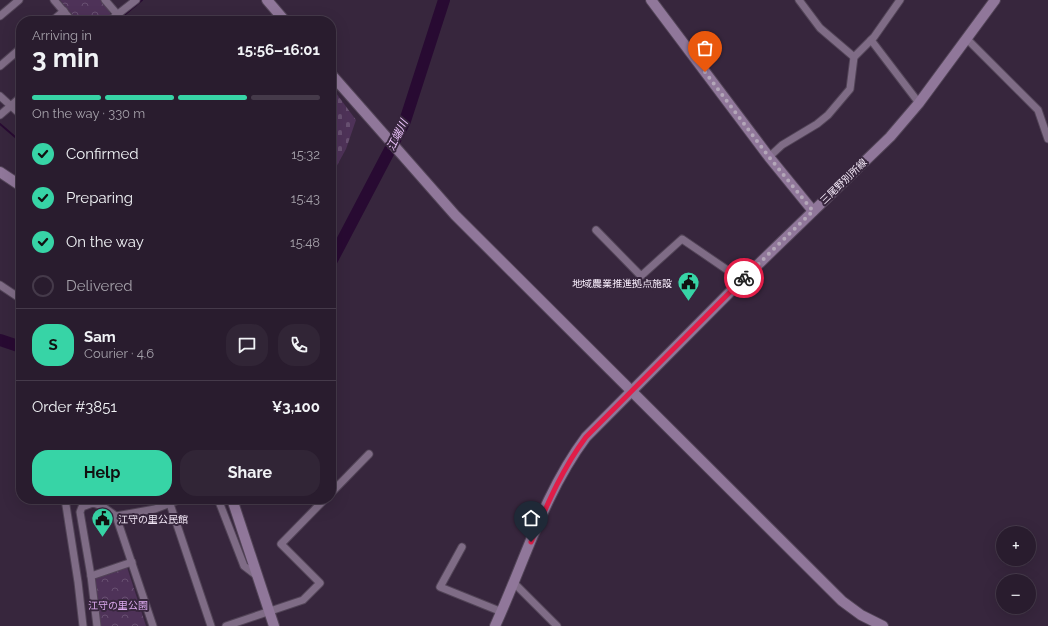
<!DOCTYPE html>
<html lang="en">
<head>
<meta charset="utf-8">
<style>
  body { margin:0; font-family:Raleway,"Noto Sans JP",sans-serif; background:#312536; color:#f1f3f6; height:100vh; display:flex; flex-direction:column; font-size:15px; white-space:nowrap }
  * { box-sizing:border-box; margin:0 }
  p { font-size:13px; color:#a5a1aa }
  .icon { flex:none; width:22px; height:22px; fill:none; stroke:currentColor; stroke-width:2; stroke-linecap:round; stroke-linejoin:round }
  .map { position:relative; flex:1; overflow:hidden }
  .sheet { position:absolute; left:16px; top:16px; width:320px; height:488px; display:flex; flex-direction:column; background:#291c2e; border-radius:16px; box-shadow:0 4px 16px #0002,0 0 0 1px #453a4a }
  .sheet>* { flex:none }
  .controls { position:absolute; left:996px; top:526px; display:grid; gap:8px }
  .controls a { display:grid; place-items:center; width:40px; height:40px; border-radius:50%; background:#291c2e; box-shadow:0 4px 16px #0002,0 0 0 1px #453a4a; font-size:20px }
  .pin { position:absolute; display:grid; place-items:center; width:34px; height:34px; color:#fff; margin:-41px -17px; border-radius:50% 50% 50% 0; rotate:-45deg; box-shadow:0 0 4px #0007 }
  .pin .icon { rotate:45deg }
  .courier { position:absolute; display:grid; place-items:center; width:40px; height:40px; margin:-20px; border:3px solid #e11d48; border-radius:50%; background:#fff; color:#222; box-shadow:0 1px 5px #0007 }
  .overview em { font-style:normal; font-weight:700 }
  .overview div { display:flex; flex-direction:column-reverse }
  .overview { display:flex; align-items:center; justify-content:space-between; height:68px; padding:0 16px }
  h1 { font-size:26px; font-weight:700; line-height:30px }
  .bar { display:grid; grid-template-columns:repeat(4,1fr); gap:6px 4px; align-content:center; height:48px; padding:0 16px }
  .bar i { height:5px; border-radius:3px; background:#453a4a }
  .bar .active { background:#37d4a6 }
  .bar p { grid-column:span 4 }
  .line { display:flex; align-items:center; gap:10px; padding:0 16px; border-top:1px solid #453a4a }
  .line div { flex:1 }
  .round { display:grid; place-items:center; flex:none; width:42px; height:42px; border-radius:16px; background:#312536 }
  ol { padding:0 16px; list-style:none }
  li { display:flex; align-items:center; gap:12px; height:44px }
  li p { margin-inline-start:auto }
  li .icon { padding:4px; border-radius:50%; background:#37d4a6; color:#111; stroke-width:4 }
  li:last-child { color:#a5a1aa }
  li i { width:22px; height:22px; border:2px solid #453a4a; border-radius:50% }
  .action { display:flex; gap:8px; margin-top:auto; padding:8px 16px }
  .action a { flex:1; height:46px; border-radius:16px; background:#37d4a6; color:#111; font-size:16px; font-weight:700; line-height:46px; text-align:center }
  .action a+a { background:#312536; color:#f1f3f6 }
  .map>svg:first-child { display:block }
  .cemetery { fill:url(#cemetery-stones) }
  .park { fill:url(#park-crowns) }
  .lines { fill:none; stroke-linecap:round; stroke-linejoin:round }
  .stream { stroke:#280a32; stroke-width:2 }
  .river { stroke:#280a32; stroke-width:12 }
  .street-casing { stroke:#524457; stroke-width:9 }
  .secondary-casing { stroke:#524457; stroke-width:12 }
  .street { stroke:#7f6c86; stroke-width:7 }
  .secondary { stroke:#90779a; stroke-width:10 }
  .done { stroke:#b3a6b8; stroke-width:4; stroke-dasharray:0 7.2 }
  .route { stroke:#e11d48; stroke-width:5 }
  .labels { text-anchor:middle; stroke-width:4; stroke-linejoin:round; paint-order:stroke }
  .street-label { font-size:10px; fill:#f6ebfa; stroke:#37263d }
  .poi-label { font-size:10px; fill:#f6ebfa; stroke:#37263d; text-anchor:end }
  .park-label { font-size:10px; fill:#deabf0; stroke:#37263d }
  .water-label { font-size:11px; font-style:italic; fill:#f0c7ff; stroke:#37263d }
</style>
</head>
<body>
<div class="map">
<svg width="1048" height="626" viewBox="0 0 1048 626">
  <defs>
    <pattern id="cemetery-stones" width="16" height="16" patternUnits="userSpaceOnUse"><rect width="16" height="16" fill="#4e3258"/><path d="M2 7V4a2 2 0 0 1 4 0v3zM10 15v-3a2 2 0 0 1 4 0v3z" fill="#685071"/></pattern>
    <pattern id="park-crowns" width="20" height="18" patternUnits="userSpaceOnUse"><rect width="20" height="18" fill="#4e3258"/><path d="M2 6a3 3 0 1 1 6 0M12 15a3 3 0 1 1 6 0" fill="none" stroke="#685071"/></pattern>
  </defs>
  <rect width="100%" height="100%" fill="#37263d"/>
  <!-- cemetery -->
  <path class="cemetery" d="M336,93L356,120L346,149L334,171L331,167V97Z"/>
  <!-- park -->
  <g class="park">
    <path d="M60,0H101L110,11V15L103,21H78Z"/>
    <path d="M127,567L146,626H99L94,579Z"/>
  </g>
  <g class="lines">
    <!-- stream -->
    <g class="stream">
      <path d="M123,16L142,0"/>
      <path d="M0,124L21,142"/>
    </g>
    <!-- river -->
    <g class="river">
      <path d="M331,262L405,121L444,0"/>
      <path d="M0,340L21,347"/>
    </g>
    <defs>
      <g id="street">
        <path d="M54,0L72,21"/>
        <path d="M105,0L123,21"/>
        <path d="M799,0L820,28L854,57"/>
        <path d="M0,16L19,0"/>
        <path d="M52,21L64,11"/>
        <path d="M109,21L136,0"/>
        <path d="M967,39L1038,110L1048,139"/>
        <path d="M871,40L919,103"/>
        <path d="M0,66L21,48"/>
        <path d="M0,96L21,115"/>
        <path d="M0,115L21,97"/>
        <path d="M769,157L782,145L817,124L828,115L850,89L854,57L874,37L900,0"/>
        <path d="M596,230L641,276L682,239L742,280"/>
        <path d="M0,285L21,299"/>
        <path d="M331,493L369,454"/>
        <path d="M65,499L78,582L83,626"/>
        <path d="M218,499L244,566L257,576"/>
        <path d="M170,504L211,626"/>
        <path d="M116,516L155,509L181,499"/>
        <path d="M462,547L440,587L502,612"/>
        <path d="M91,576L132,562"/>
        <path d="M514,583L557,626"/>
        <path d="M97,626L91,576L80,512L82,507L93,503L102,506L116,516L153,626"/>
        <path d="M226,626L303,600L320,583L281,544L325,499"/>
      </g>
      <g id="secondary">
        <path d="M267,0L285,21"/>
        <path d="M651,0L769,157L813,211"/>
        <path d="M331,74L455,215L842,601L861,615L883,626"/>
        <path d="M0,172L21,186"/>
        <path d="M232,499L274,626"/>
        <path d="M495,626C524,563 544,493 586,437L742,280L890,137L919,103L995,0"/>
      </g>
    </defs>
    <!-- street casing -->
    <use href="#street" class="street-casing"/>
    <!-- secondary casing -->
    <use href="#secondary" class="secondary-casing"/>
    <!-- street -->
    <use href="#street" class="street"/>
    <!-- secondary -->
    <use href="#secondary" class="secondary"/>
  </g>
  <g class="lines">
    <!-- done -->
    <path class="done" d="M705,72L769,157L813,211L744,278"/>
    <!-- route -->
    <path class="route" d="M531,542C547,505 562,469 586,437L744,278"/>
  </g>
  <!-- icons -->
  <defs>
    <symbol id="civic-pin" viewBox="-11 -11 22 30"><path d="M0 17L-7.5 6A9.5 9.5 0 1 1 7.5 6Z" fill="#37d4a6" stroke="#37263d"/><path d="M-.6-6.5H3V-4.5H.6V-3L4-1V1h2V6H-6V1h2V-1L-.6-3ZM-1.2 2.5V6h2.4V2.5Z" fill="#111"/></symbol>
  </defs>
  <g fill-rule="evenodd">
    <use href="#civic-pin" x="676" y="270" width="25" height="34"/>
    <use href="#civic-pin" x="90" y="506" width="25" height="34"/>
  </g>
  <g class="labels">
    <!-- street labels -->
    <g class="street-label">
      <text transform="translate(843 181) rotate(-44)" y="4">三尾野別所線</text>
    </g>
    <!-- poi labels -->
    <g class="poi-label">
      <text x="672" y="287">地域農業推進拠点施設</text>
      <text x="118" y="523" text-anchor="start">江守の里公民館</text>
    </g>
    <!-- park labels -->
    <g class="park-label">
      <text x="118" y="609">江守の里公園</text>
    </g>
    <!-- water labels -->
    <g class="water-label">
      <text transform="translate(397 135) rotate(-64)" y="4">江端川</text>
    </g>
  </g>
</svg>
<div class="controls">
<a>+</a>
<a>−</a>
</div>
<div class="pin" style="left:705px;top:72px;background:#ea580c"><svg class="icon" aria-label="bag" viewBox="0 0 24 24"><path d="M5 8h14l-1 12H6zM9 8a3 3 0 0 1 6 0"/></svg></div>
<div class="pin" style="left:531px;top:542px;background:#1f2937"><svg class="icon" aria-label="home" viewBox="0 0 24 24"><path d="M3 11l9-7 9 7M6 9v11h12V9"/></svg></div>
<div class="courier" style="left:744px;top:278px"><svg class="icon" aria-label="bike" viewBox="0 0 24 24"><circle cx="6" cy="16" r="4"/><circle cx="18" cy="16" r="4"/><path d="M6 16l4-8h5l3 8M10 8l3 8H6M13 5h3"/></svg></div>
<section class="sheet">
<div class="overview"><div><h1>3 min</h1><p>Arriving in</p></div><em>15:56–16:01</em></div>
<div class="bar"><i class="active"></i><i class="active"></i><i class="active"></i><i></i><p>On the way · 330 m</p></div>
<ol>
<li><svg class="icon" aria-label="check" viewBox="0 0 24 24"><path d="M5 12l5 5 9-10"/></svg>Confirmed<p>15:32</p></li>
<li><svg class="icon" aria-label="check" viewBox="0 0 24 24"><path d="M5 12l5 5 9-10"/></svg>Preparing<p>15:43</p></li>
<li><svg class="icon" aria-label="check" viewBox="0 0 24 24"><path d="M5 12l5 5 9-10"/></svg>On the way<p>15:48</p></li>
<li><i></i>Delivered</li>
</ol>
<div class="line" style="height:72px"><b class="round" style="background:#37d4a6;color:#111">S</b><div><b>Sam</b><p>Courier · 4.6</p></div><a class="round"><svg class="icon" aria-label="chat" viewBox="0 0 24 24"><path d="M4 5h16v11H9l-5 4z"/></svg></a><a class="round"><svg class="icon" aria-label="phone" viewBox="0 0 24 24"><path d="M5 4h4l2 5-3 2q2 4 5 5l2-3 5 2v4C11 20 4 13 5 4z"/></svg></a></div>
<div class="line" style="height:52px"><div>Order #3851</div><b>¥3,100</b></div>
<div class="action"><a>Help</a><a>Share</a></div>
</section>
</div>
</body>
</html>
